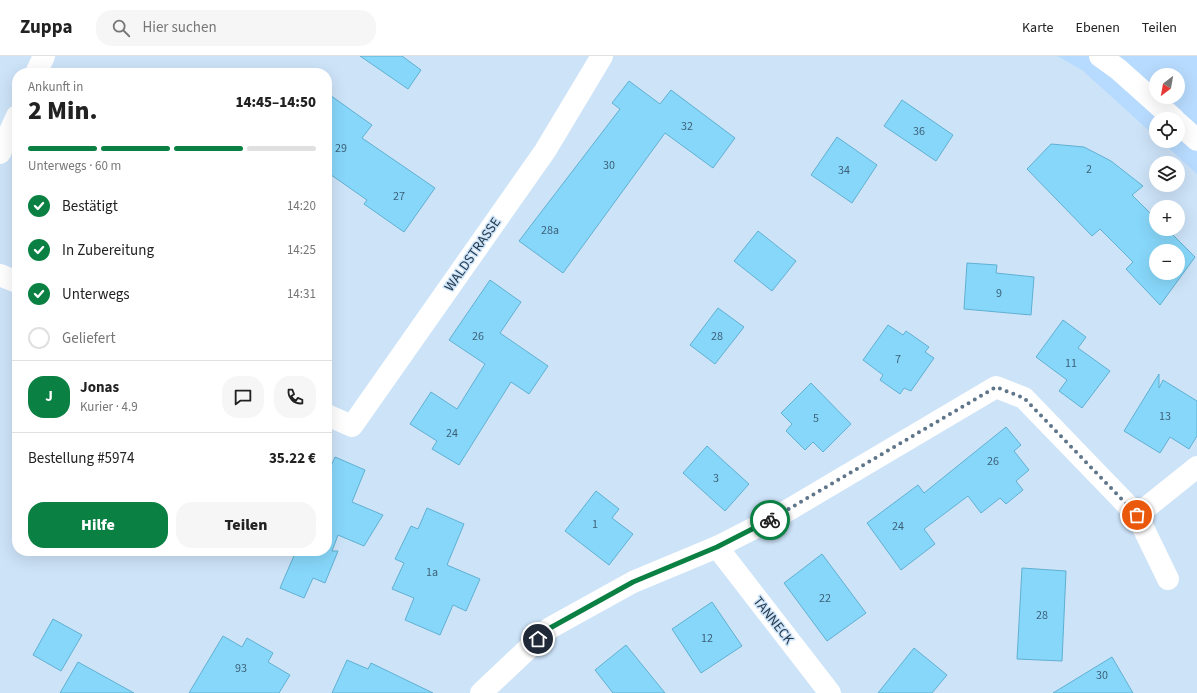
<!DOCTYPE html>
<html lang="de">
<head>
<meta charset="utf-8">
<style>
  body { margin:0; font-family:"Source Sans 3",sans-serif; background:#f6f6f6; color:#222; height:100vh; display:flex; flex-direction:column; font-size:15px; white-space:nowrap }
  * { box-sizing:border-box; margin:0 }
  p { font-size:13px; color:#767676 }
  .icon { flex:none; width:22px; height:22px; fill:none; stroke:currentColor; stroke-width:2; stroke-linecap:round; stroke-linejoin:round }
  .map { position:relative; flex:1; overflow:hidden }
  .side { position:absolute; left:12px; top:12px; width:320px; height:488px; display:flex; flex-direction:column; background:#fff; border-radius:16px; box-shadow:0 4px 16px #0002 }
  .side>* { flex:none }
  .needle { width:26px; rotate:211deg }
  .buttons { position:absolute; left:1149px; top:12px; display:grid; gap:8px }
  .buttons a { display:grid; place-items:center; width:36px; height:36px; border-radius:50%; background:#fff; box-shadow:0 4px 16px #0002; font-size:20px }
  .pin { position:absolute; display:grid; place-items:center; width:34px; height:34px; color:#fff; margin:-17px; border:2px solid #fff; border-radius:50%; box-shadow:0 1px 4px #0007 }
  .courier { position:absolute; display:grid; place-items:center; width:40px; height:40px; margin:-20px; border:3px solid #0b8043; border-radius:50%; background:#fff; color:#222; box-shadow:0 1px 5px #0007 }
  .summary em { font-style:normal; font-weight:800 }
  .summary div { display:flex; flex-direction:column-reverse }
  .summary { display:flex; align-items:center; justify-content:space-between; height:68px; padding:0 16px }
  h1 { font-size:26px; font-weight:800; line-height:30px }
  .bar { display:grid; grid-template-columns:repeat(4,1fr); gap:6px 4px; align-content:center; height:48px; padding:0 16px }
  .bar i { height:5px; border-radius:3px; background:#e0e0e0 }
  .bar .on { background:#0b8043 }
  .bar p { grid-column:span 4 }
  .line { display:flex; align-items:center; gap:10px; padding:0 16px; border-top:1px solid #e0e0e0 }
  .line div { flex:1 }
  .round { display:grid; place-items:center; flex:none; width:42px; height:42px; border-radius:16px; background:#f6f6f6 }
  ol { padding:0 16px; list-style:none }
  li { display:flex; align-items:center; gap:12px; height:44px }
  li p { margin-inline-start:auto }
  li .icon { padding:4px; border-radius:50%; background:#0b8043; color:#fff; stroke-width:4 }
  li:last-child { color:#767676 }
  li i { width:22px; height:22px; border:2px solid #e0e0e0; border-radius:50% }
  .action { display:flex; gap:8px; margin-top:auto; padding:8px 16px }
  .action a { flex:1; height:46px; border-radius:16px; background:#0b8043; color:#fff; font-size:16px; font-weight:800; line-height:46px; text-align:center }
  .action a+a { background:#f6f6f6; color:#222 }
  header { display:flex; align-items:center; gap:24px; box-sizing:border-box; height:56px; padding:0 20px; background:#fff; border-bottom:1px solid #e0e0e0 }
  header strong { font-size:19px }
  nav { display:flex; gap:22px; margin-inline-start:auto; font-size:14px }
  .search { width:280px; height:36px; background:#f6f6f6; display:flex; align-items:center; gap:10px; box-sizing:border-box; padding:0 14px; border-radius:16px; color:#767676; font-size:15px }
  .map>svg:first-child { display:block }
  .built { fill:#b7dbfe; fill-rule:evenodd }
  .building { fill:#87d7fa; stroke:#60b0d2; fill-rule:evenodd }
  .lines { fill:none; stroke-linecap:round; stroke-linejoin:round }
  .minor { stroke:#fff; stroke-width:22 }
  .done { stroke:#5f758a; stroke-width:4; stroke-dasharray:0 7.2 }
  .route { stroke:#0b8043; stroke-width:5 }
  .labels { text-anchor:middle; stroke-width:3; stroke-linejoin:round; paint-order:stroke }
  .number-label { font-size:12px; fill:#3d6179 }
  .street-label { font-size:14px; fill:#243a4e; stroke:#cde3f8 }
</style>
</head>
<body>
<header>
<strong>Zuppa</strong>
<div class="search"><svg class="icon" aria-label="search" viewBox="0 0 24 24"><circle cx="10" cy="10" r="6"/><path d="M15 15l6 6"/></svg>Hier suchen</div>
<nav><a>Karte</a><a>Ebenen</a><a>Teilen</a></nav>
</header>
<div class="map">
<svg width="1197" height="637" viewBox="0 0 1197 637">
  <rect width="100%" height="100%" fill="#cde3f8"/>
  <!-- built -->
  <path class="built" d="M1057,0H1197V118L1161,85H1178V63H1156V81L1082,14ZM1156,19H1178V41H1156Z"/>
  <!-- building -->
  <g class="building">
    <path d="M360,0H402L421,14L408,33Z"/>
    <path d="M629,25L660,48L671,34L735,82L713,112L665,77L563,217L519,185L620,53L612,47Z"/>
    <path d="M327,37L372,69L362,82L435,132L404,176L364,148L367,144L327,116Z"/>
    <path d="M902,44L953,79L936,105L884,70Z"/>
    <path d="M837,81L877,109L852,147L811,119Z"/>
    <path d="M1051,88L1084,91L1111,105L1143,130L1132,139L1156,163V173H1167L1195,201L1160,249L1126,213L1133,206L1100,173L1092,180L1027,113ZM1156,195H1178V217H1156Z"/>
    <path d="M758,175L796,205L772,235L734,205Z"/>
    <path d="M967,207L997,209L996,217L1034,221L1031,259L964,253Z"/>
    <path d="M490,224L521,246L500,277L548,310L529,338L511,326L459,409L432,393L437,385L410,368L431,336L457,353L485,308L449,284Z"/>
    <path d="M718,252L744,271L715,308L690,289Z"/>
    <path d="M1063,264L1086,281L1078,292L1110,315L1082,352L1059,335L1067,324L1036,301Z"/>
    <path d="M888,269L903,279L906,275L929,291L925,296L934,302L911,335L904,332L900,338L880,324L883,319L863,304Z"/>
    <path d="M1159,318V332L1163,324L1197,345V380L1189,393L1170,381L1160,397L1124,375Z"/>
    <path d="M811,327L851,368L823,396L813,386L805,394L786,375L792,368L781,357Z"/>
    <path d="M1006,371L1021,389L1014,395L1029,414L1016,425L1023,434L1006,448L1000,442L981,457L968,440L924,473L935,488L901,514L867,467L918,429L924,437Z"/>
    <path d="M707,390L749,428L725,455L683,417Z"/>
    <path d="M335,401L365,414L352,446L383,459L364,490L338,479L332,495H338L325,527L313,522L304,542L280,532L296,495H327V419Z"/>
    <path d="M596,435L619,453L612,462L633,478L609,509L565,475Z"/>
    <path d="M427,452L464,468L447,509L480,523L466,555L453,549L440,579L405,564L414,542L392,533L404,507L395,503L411,470L418,473Z"/>
    <path d="M822,498L866,557L827,585L784,527Z"/>
    <path d="M1022,512L1066,515L1062,605L1017,603Z"/>
    <path d="M712,546L742,590L701,617L672,573Z"/>
    <path d="M53,563L82,579L61,615L33,599Z"/>
    <path d="M223,580L242,591L247,582L273,597L268,606L290,619L279,637H189Z"/>
    <path d="M626,589L665,637H613L595,614Z"/>
    <path d="M914,592L947,619L932,637H878Z"/>
    <path d="M1112,601L1133,637H1053Z"/>
    <path d="M347,604L368,613L371,607L433,637H332Z"/>
    <path d="M78,606L134,637H60Z"/>
  </g>
  <g class="lines">
    <!-- minor -->
    <g class="minor">
      <path d="M1100,0L1118,13L1174,63"/>
      <path d="M36,17L44,0"/>
      <path d="M1178,67L1197,84"/>
      <path d="M0,97L17,60"/>
      <path d="M0,219L17,226"/>
      <path d="M327,359L352,370L545,95L602,0"/>
      <path d="M1137,459L1168,523"/>
      <path d="M717,491L830,637"/>
      <path d="M481,637L550,572L633,526L717,491L780,459L996,331L1024,342L1137,459L1197,411"/>
    </g>
  </g>
  <g class="lines">
    <!-- done -->
    <path class="done" d="M770,464L996,331L1024,342L1137,459"/>
    <!-- route -->
    <path class="route" d="M538,583L550,572L633,526L717,491L770,464"/>
  </g>
  <g class="labels">
    <!-- number labels -->
    <g class="number-label">
      <text x="687" y="74">32</text>
      <text x="919" y="79">36</text>
      <text x="341" y="96">29</text>
      <text x="609" y="113">30</text>
      <text x="1089" y="117">2</text>
      <text x="844" y="118">34</text>
      <text x="399" y="144">27</text>
      <text x="550" y="178">28a</text>
      <text x="999" y="241">9</text>
      <text x="478" y="284">26</text>
      <text x="717" y="284">28</text>
      <text x="898" y="307">7</text>
      <text x="1071" y="311">11</text>
      <text x="1165" y="364">13</text>
      <text x="816" y="366">5</text>
      <text x="452" y="381">24</text>
      <text x="993" y="409">26</text>
      <text x="716" y="426">3</text>
      <text x="595" y="472">1</text>
      <text x="898" y="474">24</text>
      <text x="432" y="520">1a</text>
      <text x="825" y="546">22</text>
      <text x="1042" y="563">28</text>
      <text x="707" y="586">12</text>
      <text x="241" y="616">93</text>
      <text x="1102" y="623">30</text>
    </g>
    <!-- street labels -->
    <g class="street-label">
      <text transform="translate(472 198) rotate(-55)" y="5">WALDSTRASSE</text>
      <text transform="translate(774 564) rotate(52)" y="5">TANNECK</text>
    </g>
  </g>
</svg>
<div class="buttons">
<a><svg class="needle" viewBox="-14 -14 28 28"><path d="M0-13l5 13h-10z" fill="#e53935"/><path d="M0 13l5-13h-10z" fill="#767676"/></svg></a>
<a><svg class="icon" aria-label="locate" viewBox="0 0 24 24"><circle cx="12" cy="12" r="6"/><path d="M12 2v4M12 18v4M2 12h4M18 12h4"/></svg></a>
<a><svg class="icon" aria-label="layers" viewBox="0 0 24 24"><path d="M12 4l9 5-9 5-9-5zM3 14l9 5 9-5"/></svg></a>
<a>+</a>
<a>−</a>
</div>
<div class="pin" style="left:1137px;top:459px;background:#ea580c"><svg class="icon" aria-label="bag" viewBox="0 0 24 24"><path d="M5 8h14l-1 12H6zM9 8a3 3 0 0 1 6 0"/></svg></div>
<div class="pin" style="left:538px;top:583px;background:#1f2937"><svg class="icon" aria-label="home" viewBox="0 0 24 24"><path d="M3 11l9-7 9 7M6 9v11h12V9"/></svg></div>
<div class="courier" style="left:770px;top:464px"><svg class="icon" aria-label="bike" viewBox="0 0 24 24"><circle cx="6" cy="16" r="4"/><circle cx="18" cy="16" r="4"/><path d="M6 16l4-8h5l3 8M10 8l3 8H6M13 5h3"/></svg></div>
<section class="side">
<div class="summary"><div><h1>2 Min.</h1><p>Ankunft in</p></div><em>14:45–14:50</em></div>
<div class="bar"><i class="on"></i><i class="on"></i><i class="on"></i><i></i><p>Unterwegs · 60 m</p></div>
<ol>
<li><svg class="icon" aria-label="check" viewBox="0 0 24 24"><path d="M5 12l5 5 9-10"/></svg>Bestätigt<p>14:20</p></li>
<li><svg class="icon" aria-label="check" viewBox="0 0 24 24"><path d="M5 12l5 5 9-10"/></svg>In Zubereitung<p>14:25</p></li>
<li><svg class="icon" aria-label="check" viewBox="0 0 24 24"><path d="M5 12l5 5 9-10"/></svg>Unterwegs<p>14:31</p></li>
<li><i></i>Geliefert</li>
</ol>
<div class="line" style="height:72px"><b class="round" style="background:#0b8043;color:#fff">J</b><div><b>Jonas</b><p>Kurier · 4.9</p></div><a class="round"><svg class="icon" aria-label="chat" viewBox="0 0 24 24"><path d="M4 5h16v11H9l-5 4z"/></svg></a><a class="round"><svg class="icon" aria-label="phone" viewBox="0 0 24 24"><path d="M5 4h4l2 5-3 2q2 4 5 5l2-3 5 2v4C11 20 4 13 5 4z"/></svg></a></div>
<div class="line" style="height:52px"><div>Bestellung #5974</div><b>35.22 €</b></div>
<div class="action"><a>Hilfe</a><a>Teilen</a></div>
</section>
</div>
</body>
</html>
